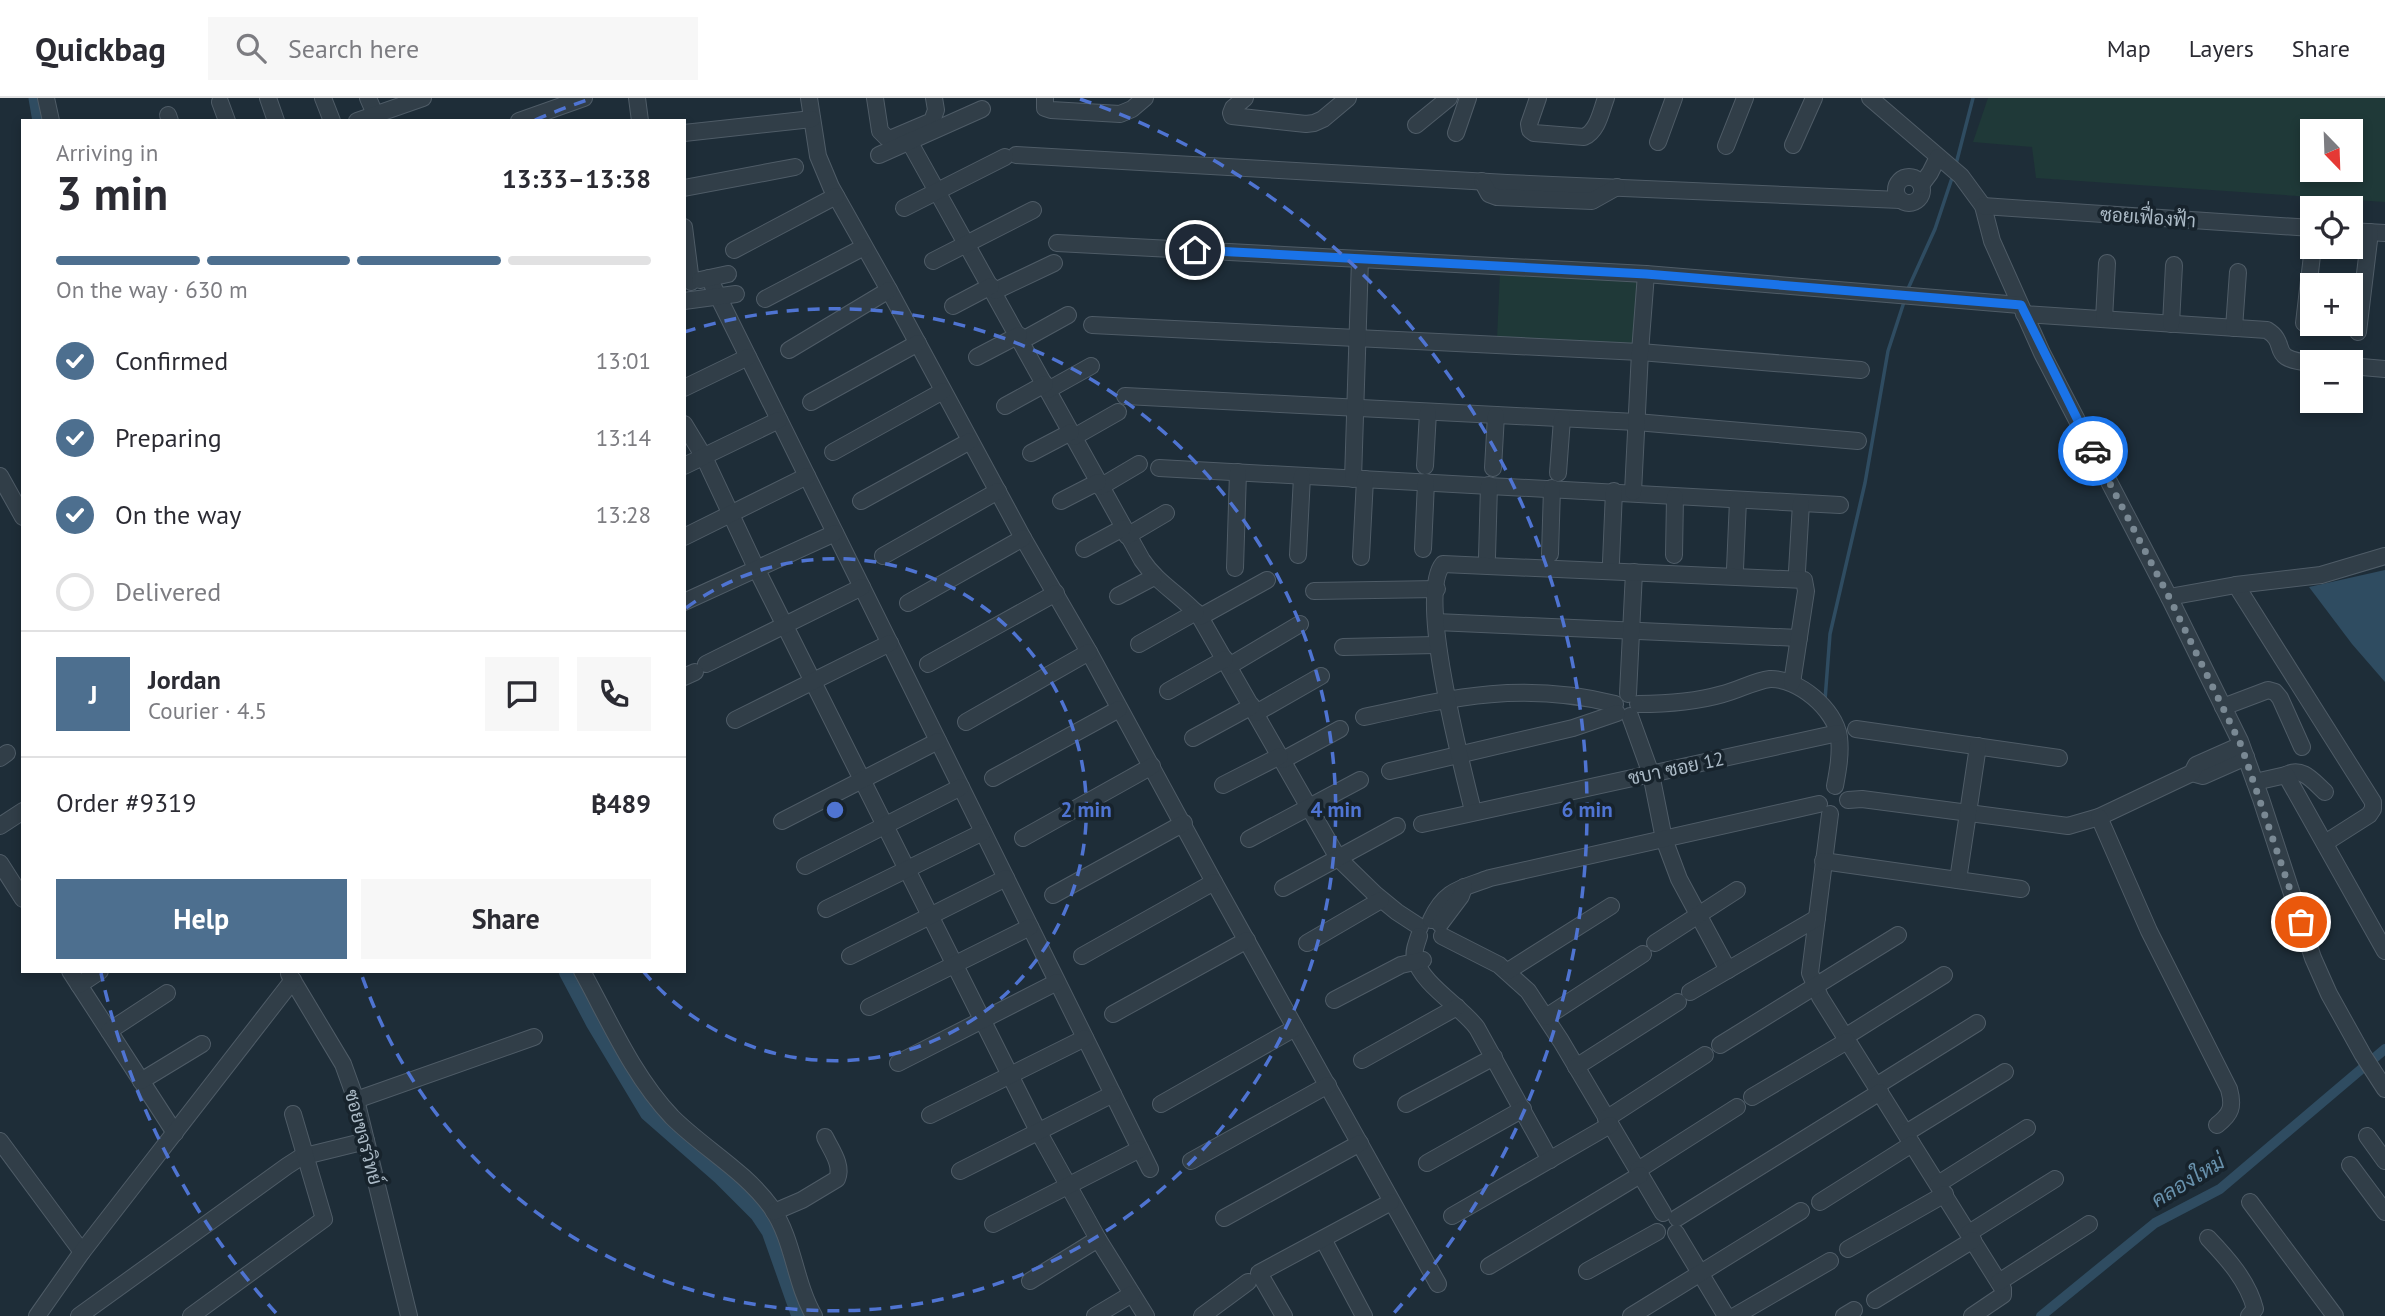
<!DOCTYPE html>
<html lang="en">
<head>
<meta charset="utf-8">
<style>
  body { margin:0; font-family:"PT Sans",Sarabun,sans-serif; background:#f7f7f7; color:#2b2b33; height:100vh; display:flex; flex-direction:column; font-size:26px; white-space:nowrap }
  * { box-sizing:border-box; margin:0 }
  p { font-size:23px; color:#7c7c81 }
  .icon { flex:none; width:38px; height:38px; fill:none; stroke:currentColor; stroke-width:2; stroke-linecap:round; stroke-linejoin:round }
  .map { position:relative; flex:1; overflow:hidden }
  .sheet { position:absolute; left:21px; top:21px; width:665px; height:854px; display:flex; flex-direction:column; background:#fff; border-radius:0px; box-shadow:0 4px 10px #0003 }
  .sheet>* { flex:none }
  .needle { width:46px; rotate:157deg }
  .fabs { position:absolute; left:2300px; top:21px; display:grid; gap:14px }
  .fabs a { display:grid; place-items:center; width:63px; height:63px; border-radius:0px; background:#fff; box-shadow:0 4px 10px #0003; font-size:35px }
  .pin { position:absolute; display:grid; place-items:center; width:60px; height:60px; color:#fff; margin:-30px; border:4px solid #fff; border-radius:50%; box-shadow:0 2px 7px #0007 }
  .courier { position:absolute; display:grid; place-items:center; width:70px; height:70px; margin:-35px; border:5px solid #1a73e8; border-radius:50%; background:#fff; color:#222; box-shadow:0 2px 9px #0007 }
  .summary em { font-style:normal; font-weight:700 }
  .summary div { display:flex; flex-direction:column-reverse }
  .summary { display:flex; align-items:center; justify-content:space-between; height:119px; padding:0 35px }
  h1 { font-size:46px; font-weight:700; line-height:52px }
  .bar { display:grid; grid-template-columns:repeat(4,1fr); gap:10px 7px; align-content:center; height:84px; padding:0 35px }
  .bar i { height:9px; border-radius:5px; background:#e1e1e2 }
  .bar .on { background:#4d6f8f }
  .bar p { grid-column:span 4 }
  .line { display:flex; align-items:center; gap:18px; padding:0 35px; border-top:2px solid #e1e1e2 }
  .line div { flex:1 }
  .round { display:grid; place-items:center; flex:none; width:74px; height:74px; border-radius:0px; background:#f7f7f7 }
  ol { padding:0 35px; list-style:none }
  li { display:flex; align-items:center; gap:21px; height:77px }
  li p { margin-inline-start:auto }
  li .icon { padding:7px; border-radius:50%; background:#4d6f8f; color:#fff; stroke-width:4 }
  li:last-child { color:#7c7c81 }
  li i { width:38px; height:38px; border:4px solid #e1e1e2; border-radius:50% }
  .action { display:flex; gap:14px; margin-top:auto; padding:14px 35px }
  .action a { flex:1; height:80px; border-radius:0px; background:#4d6f8f; color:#fff; font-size:28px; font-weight:700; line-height:80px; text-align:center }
  .action a+a { background:#f7f7f7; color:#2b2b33 }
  header { display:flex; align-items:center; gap:42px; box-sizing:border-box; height:98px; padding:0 35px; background:#fff; border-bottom:2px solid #e1e1e2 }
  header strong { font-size:33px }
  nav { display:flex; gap:38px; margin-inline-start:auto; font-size:24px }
  .search { width:490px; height:63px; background:#f7f7f7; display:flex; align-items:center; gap:18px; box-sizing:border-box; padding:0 24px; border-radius:0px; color:#7c7c81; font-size:26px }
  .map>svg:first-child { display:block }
  .green { fill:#1f3938; fill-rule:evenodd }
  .water { fill:#2f4c61 }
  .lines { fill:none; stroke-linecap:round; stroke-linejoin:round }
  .stream { stroke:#2f4c61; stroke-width:3.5 }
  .canal { stroke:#2f4c61; stroke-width:10 }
  .river { stroke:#2f4c61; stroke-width:19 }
  .minor-casing { stroke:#4f5c67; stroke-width:18 }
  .minor { stroke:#313e48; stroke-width:16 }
  .done { stroke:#7a8994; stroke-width:7; stroke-dasharray:0 12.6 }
  .route { stroke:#1a73e8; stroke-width:9 }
  .ring { fill:none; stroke:#4f74d2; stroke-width:3.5; stroke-dasharray:12 9 }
  .labels { text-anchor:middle; stroke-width:7; stroke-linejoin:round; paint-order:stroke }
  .street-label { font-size:19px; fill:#abbac6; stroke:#17232c }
  .water-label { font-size:21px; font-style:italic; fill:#6891ac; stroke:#17232c }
  .centre { fill:#4f74d2; stroke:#17232c; stroke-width:3.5 }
  .ring-label { font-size:21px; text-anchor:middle; font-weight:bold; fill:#4f74d2; stroke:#17232c; stroke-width:7; stroke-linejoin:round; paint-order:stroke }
</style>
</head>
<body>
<header>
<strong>Quickbag</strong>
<div class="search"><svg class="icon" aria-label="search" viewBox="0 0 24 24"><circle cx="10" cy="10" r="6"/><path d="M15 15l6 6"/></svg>Search here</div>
<nav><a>Map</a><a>Layers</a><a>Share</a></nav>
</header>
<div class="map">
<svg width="2385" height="1218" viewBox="0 0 2385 1218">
  <rect width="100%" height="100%" fill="#1e2d38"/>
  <!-- green -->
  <g class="green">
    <path d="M1988,0H2385V104L2036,80L2032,49L1973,44ZM2312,33H2350V72H2312Z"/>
    <path d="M1500,174L1637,181L1633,248L1497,241Z"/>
  </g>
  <!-- water -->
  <path class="water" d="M2385,472V584L2352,546L2309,489Z"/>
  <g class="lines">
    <!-- stream -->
    <g class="stream">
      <path d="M1956,66L1973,0"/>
      <path d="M1907,193L1935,131L1953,77"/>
      <path d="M1825,602L1830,536L1865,385L1888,253L1904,204"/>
    </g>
    <!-- canal -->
    <path class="canal" d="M2041,1218L2155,1125L2220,1091L2385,951"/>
    <!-- river -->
    <g class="river">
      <path d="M38,0L42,23"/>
      <path d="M568,873L595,924L649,1014L721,1077L759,1115L771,1133L801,1218"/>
    </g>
    <defs>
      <g id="minor">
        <path d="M46,0L51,23"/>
        <path d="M268,0L276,23"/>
        <path d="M323,0L332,23"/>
        <path d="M368,0L375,16"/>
        <path d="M637,0L640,23"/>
        <path d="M809,0L818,58L831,89L889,192L1023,440L1089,554L1214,784L1438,1186"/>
        <path d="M875,0L880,33L887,40H892L932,23L936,12L934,0"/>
        <path d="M1045,0V10L1051,12L1120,16L1132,11L1145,0"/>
        <path d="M1245,0L1233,10L1231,15L1232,18L1306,26L1314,25L1323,21L1348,0"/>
        <path d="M1538,0L1529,26L1530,32L1534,35L1584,39C1598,33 1601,13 1606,0"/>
        <path d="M1870,0L1961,78L1983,108L1992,143L2042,255L2169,499L2240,643L2261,701L2313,860L2329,896L2363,957L2385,991"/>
        <path d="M220,4L227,23"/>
        <path d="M168,17L170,23"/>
        <path d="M357,23L423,0"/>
        <path d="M519,23L584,0"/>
        <path d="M1416,27L1449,0"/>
        <path d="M684,35L812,21"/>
        <path d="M1456,35L1468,0"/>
        <path d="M909,43L1142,462C1157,485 1182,498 1200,519L1338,760L1375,796L1397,814L1420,829"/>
        <path d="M1658,44L1674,0"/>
        <path d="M1793,47L1814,0"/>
        <path d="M1726,48L1745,0"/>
        <path d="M879,57L982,11"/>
        <path d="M1016,57L1507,85L1900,102"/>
        <circle cx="1909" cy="92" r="13"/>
        <path d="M1482,83L1489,96L1497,99L1592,103L1617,89"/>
        <path d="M1921,87L1930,75L1938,59"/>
        <path d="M684,90L795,69"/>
        <path d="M1983,108L2312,130"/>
        <path d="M904,110L1005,59"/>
        <path d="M684,129L691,184"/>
        <path d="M2350,133L2385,135"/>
        <path d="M1057,145L1646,176L2020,207"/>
        <path d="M734,152L836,98"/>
        <path d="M933,163L1033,112"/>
        <path d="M709,180L1150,1071"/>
        <path d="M700,182L728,176"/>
        <path d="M995,193L1054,165"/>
        <path d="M765,201L864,149"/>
        <path d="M684,203L736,196"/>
        <path d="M953,208L991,188"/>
        <path d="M2024,216L2267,232C2291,247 2265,261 2312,265"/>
        <path d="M2104,221L2107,165"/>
        <path d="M2304,225L2313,149"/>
        <path d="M2171,226L2174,167"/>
        <path d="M1092,227L1640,254L1861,272"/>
        <path d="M2234,230L2238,174"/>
        <path d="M2358,234L2370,134"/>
        <path d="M1021,243L1068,217"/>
        <path d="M789,252L889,192"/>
        <path d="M977,259L1019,237"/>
        <path d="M2350,268L2385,271"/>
        <path d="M684,290L748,259"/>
        <path d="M1048,292L1091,268"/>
        <path d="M1125,298L1636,324L1858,343"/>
        <path d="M811,304L918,245"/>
        <path d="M1005,308L1045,286"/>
        <path d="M684,326L704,359L757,472L1038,1033L1098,1141L1146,1218"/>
        <path d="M1074,339L1118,314"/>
        <path d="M833,354L943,293"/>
        <path d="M1031,355L1071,334"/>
        <path d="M684,368L779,322"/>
        <path d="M1425,368L1428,314"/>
        <path d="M1159,370L1840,407"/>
        <path d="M1493,370L1496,317"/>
        <path d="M1558,375L1562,321"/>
        <path d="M0,378L23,419"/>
        <path d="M1353,381L1360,161"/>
        <path d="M1100,389L1139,366"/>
        <path d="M1633,394L1640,254L1646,176"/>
        <path d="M861,403L970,343"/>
        <path d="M1061,403L1098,384"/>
        <path d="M1127,438L1166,415"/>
        <path d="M684,439L807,378"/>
        <path d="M1084,451L1123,430"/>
        <path d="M1423,451L1426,384"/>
        <path d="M1550,456L1552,390"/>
        <path d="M1298,457L1302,378"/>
        <path d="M1674,457L1675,399"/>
        <path d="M883,458L998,393"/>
        <path d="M1361,459L1365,381"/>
        <path d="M1487,459L1489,387"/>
        <path d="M1611,464L1614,393"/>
        <path d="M1235,470L1238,374"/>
        <path d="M1735,471L1738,402"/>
        <path d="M1797,473L1801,405"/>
        <path d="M2236,487L2373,704V711L2369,717L2325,745"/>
        <path d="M1314,493L1437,491"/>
        <path d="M1118,498L1154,479"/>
        <path d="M2169,499L2236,487L2321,477L2385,458"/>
        <path d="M684,504L835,435"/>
        <path d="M908,505L1023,440"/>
        <path d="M1200,519L1267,482"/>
        <path d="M1436,524L1799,540"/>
        <path d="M1139,546L1196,514"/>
        <path d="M1343,549L1436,547"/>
        <path d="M706,566L862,489"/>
        <path d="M928,566L1056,495"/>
        <path d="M1229,568L1300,526"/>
        <path d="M684,579L695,574"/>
        <path d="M1168,593L1225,561"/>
        <path d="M1628,596L1634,474"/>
        <path d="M1638,606C1667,606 1695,604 1723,596C1739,592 1754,583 1770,581C1798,580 1835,611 1839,639C1841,656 1838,672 1835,688"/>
        <path d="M2223,609L2268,592L2275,594L2280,600L2302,649"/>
        <path d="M1256,615L1321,578"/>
        <path d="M1630,618L1651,676L1664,741L1679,781L1728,872"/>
        <path d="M1364,619C1454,599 1523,583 1615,606"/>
        <path d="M735,622L890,545"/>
        <path d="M966,624L1089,554"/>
        <path d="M1856,631L2059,660"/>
        <path d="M1193,640L1252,608"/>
        <path d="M0,660L7,655"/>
        <path d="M1283,662L1340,631"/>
        <path d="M1390,673L1573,630L1617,615"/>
        <path d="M2192,675L2203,678L2246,659"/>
        <path d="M2286,677C2302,668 2313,683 2325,694"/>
        <path d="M993,680L1119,611"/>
        <path d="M2255,684L2286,677L2385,853"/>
        <path d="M1223,687L1280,658"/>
        <path d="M1848,702L1862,701L2068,728L2099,719L2192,675L2196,667L2241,647"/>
        <path d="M1473,713C1463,671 1416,498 1443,466L1804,482L1806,493L1792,585"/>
        <path d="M1830,716L1810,875L1820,899L2003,1191V1197L1972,1218"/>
        <path d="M2099,719L2149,833L2229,991C2234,1009 2231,1016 2217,1027"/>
        <path d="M782,723L938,643"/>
        <path d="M1422,726L1838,635"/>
        <path d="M0,728L23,713"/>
        <path d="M1023,740L1152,668"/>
        <path d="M1249,741L1360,682"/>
        <path d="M1823,763L2021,791"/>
        <path d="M0,765L23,801"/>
        <path d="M805,768L961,689"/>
        <path d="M1958,782L1978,648"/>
        <path d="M1283,790L1397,728"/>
        <path d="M1053,797L1184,725"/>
        <path d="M826,811L983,734"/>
        <path d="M1431,822C1445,791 1461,791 1490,780L1819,706"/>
        <path d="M1440,826L1461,798L1464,789"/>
        <path d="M1419,838C1417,845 1413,853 1415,860C1421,886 1462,909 1477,930L1550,1062"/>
        <path d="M1442,838L1499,867L1528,893L1561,943L1663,1115"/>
        <path d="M1307,845L1381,802"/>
        <path d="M1655,845L1737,792"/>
        <path d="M850,858L1006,780"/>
        <path d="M1082,858L1214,784"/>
        <path d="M70,873L175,1035"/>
        <path d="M582,873C609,922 633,978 672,1019C703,1050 745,1073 771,1109C794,1142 794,1183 814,1218"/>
        <path d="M1508,873L1611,808"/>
        <path d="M289,876L343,966L356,1002L409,1218"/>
        <path d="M79,887L100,873"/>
        <path d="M1690,894L1817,820"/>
        <path d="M1334,902L1401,867L1423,862"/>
        <path d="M869,909L1030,829"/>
        <path d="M1113,916L1247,842"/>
        <path d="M1546,919L1643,856"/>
        <path d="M109,933L167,895"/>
        <path d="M1845,939L1944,877"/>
        <path d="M1720,947L1898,837"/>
        <path d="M1362,962L1457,909"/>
        <path d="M898,965L1057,884"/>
        <path d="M1576,969L1678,904"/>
        <path d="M141,983L202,946"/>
        <path d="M1876,988L1977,925"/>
        <path d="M1752,999L1847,943"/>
        <path d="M356,1002L534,939"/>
        <path d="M1161,1006L1295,930"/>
        <path d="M1406,1006L1494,959"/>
        <path d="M930,1017L1085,940"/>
        <path d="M1606,1021L1705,957"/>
        <path d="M1906,1035L2005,974"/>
        <path d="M2367,1038L2385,1063"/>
        <path d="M0,1043L82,1154"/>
        <path d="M1191,1063L1328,987"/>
        <path d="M1427,1065L1523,1011"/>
        <path d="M2350,1067L2385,1114"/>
        <path d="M1638,1072L1737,1009"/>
        <path d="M960,1073L1113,996"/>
        <path d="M1938,1086L2027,1030"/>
        <path d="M1820,1104L1912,1046"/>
        <path d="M2250,1104L2335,1218"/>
        <path d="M774,1114L802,1102L837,1081C843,1067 831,1052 825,1039"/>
        <path d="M1452,1118L1610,1027"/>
        <path d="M1224,1120L1360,1045"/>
        <path d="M1677,1120L1880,994"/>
        <path d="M993,1126L1140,1051"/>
        <path d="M1676,1135L1726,1218"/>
        <path d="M1969,1135L2055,1081"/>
        <path d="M2208,1140C2227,1160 2248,1183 2255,1211L2249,1218"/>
        <path d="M1323,1141L1364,1218"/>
        <path d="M1848,1151L1945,1096"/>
        <path d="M1489,1168L1640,1077"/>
        <path d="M1587,1173L1657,1134"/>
        <path d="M1030,1183L1098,1141"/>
        <path d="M1999,1184L2089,1126"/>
        <path d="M1875,1202L1973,1142"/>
        <path d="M37,1218L82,1154L293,882"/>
        <path d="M79,1218L287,1068L301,1059L366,1043"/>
        <path d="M191,1218L324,1121L293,1016"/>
        <path d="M1095,1218L1132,1196"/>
        <path d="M1202,1218L1248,1184"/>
        <path d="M1284,1218L1259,1175L1391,1104"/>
        <path d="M1631,1218L1801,1113"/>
        <path d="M1735,1218L1830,1163"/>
        <path d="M1844,1218L1854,1212"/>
      </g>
    </defs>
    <!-- minor casing -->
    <use href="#minor" class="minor-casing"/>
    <!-- minor -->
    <use href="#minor" class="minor"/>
  </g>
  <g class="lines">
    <!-- done -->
    <path class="done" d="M2093,353L2169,499L2241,647L2301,824"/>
    <!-- route -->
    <path class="route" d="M1195,152L1646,176L2021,207L2093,353"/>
  </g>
  <!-- distance rings -->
  <g class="ring">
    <path d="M686 510A251 251 0 1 1 643 873"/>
    <path d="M684 234A501 501 0 1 1 361 875"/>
    <path d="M276 1215A752 752 0 0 1 101 875M535 22A752 752 0 0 1 590 1M1080 1A752 752 0 0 1 1394 1215"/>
  </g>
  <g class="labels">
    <!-- street labels -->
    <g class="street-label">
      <text transform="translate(2148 119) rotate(4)" y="7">ซอยเฟื่องฟ้า</text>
      <text transform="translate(1676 670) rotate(-12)" y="7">ชบา ซอย 12</text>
      <text transform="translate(364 1039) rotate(75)" y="7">ซอยขจรวิทย์</text>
    </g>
    <!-- water labels -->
    <g class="water-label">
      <text transform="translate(2188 1083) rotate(-31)" y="7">คลองใหม่</text>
    </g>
  </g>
  <circle cx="835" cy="712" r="10" class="centre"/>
  <g class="ring-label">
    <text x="1086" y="719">2 min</text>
    <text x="1336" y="719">4 min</text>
    <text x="1587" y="719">6 min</text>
  </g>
</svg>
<div class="fabs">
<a><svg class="needle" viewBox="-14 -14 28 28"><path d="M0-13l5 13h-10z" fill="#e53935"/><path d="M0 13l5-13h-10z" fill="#7c7c81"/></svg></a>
<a><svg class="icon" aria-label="locate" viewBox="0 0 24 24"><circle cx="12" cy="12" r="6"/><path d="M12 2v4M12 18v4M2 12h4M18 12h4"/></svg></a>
<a>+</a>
<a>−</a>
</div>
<div class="pin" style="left:2301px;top:824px;background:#ea580c"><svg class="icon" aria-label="bag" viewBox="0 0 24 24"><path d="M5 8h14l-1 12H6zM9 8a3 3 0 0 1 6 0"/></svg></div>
<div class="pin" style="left:1195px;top:152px;background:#1f2937"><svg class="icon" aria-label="home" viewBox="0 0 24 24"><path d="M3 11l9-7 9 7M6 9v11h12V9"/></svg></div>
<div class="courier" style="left:2093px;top:353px"><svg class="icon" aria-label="car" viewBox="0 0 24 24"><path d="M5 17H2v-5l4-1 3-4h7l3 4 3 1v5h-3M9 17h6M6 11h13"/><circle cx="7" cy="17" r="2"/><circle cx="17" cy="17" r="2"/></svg></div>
<section class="sheet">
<div class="summary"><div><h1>3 min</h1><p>Arriving in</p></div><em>13:33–13:38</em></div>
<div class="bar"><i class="on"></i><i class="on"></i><i class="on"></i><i></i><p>On the way · 630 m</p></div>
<ol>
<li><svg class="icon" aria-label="check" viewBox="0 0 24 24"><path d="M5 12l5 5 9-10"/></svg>Confirmed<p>13:01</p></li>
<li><svg class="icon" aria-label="check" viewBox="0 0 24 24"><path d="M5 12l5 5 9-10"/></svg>Preparing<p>13:14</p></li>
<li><svg class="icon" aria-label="check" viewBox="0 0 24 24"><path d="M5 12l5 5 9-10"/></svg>On the way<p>13:28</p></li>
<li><i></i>Delivered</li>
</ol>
<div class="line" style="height:126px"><b class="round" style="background:#4d6f8f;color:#fff">J</b><div><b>Jordan</b><p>Courier · 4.5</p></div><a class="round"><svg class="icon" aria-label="chat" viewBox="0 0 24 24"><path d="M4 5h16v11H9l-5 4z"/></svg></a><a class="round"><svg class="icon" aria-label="phone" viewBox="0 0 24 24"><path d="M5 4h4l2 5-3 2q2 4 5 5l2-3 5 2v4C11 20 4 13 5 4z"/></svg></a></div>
<div class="line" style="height:91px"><div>Order #9319</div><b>฿489</b></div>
<div class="action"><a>Help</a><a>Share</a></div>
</section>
</div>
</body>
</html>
